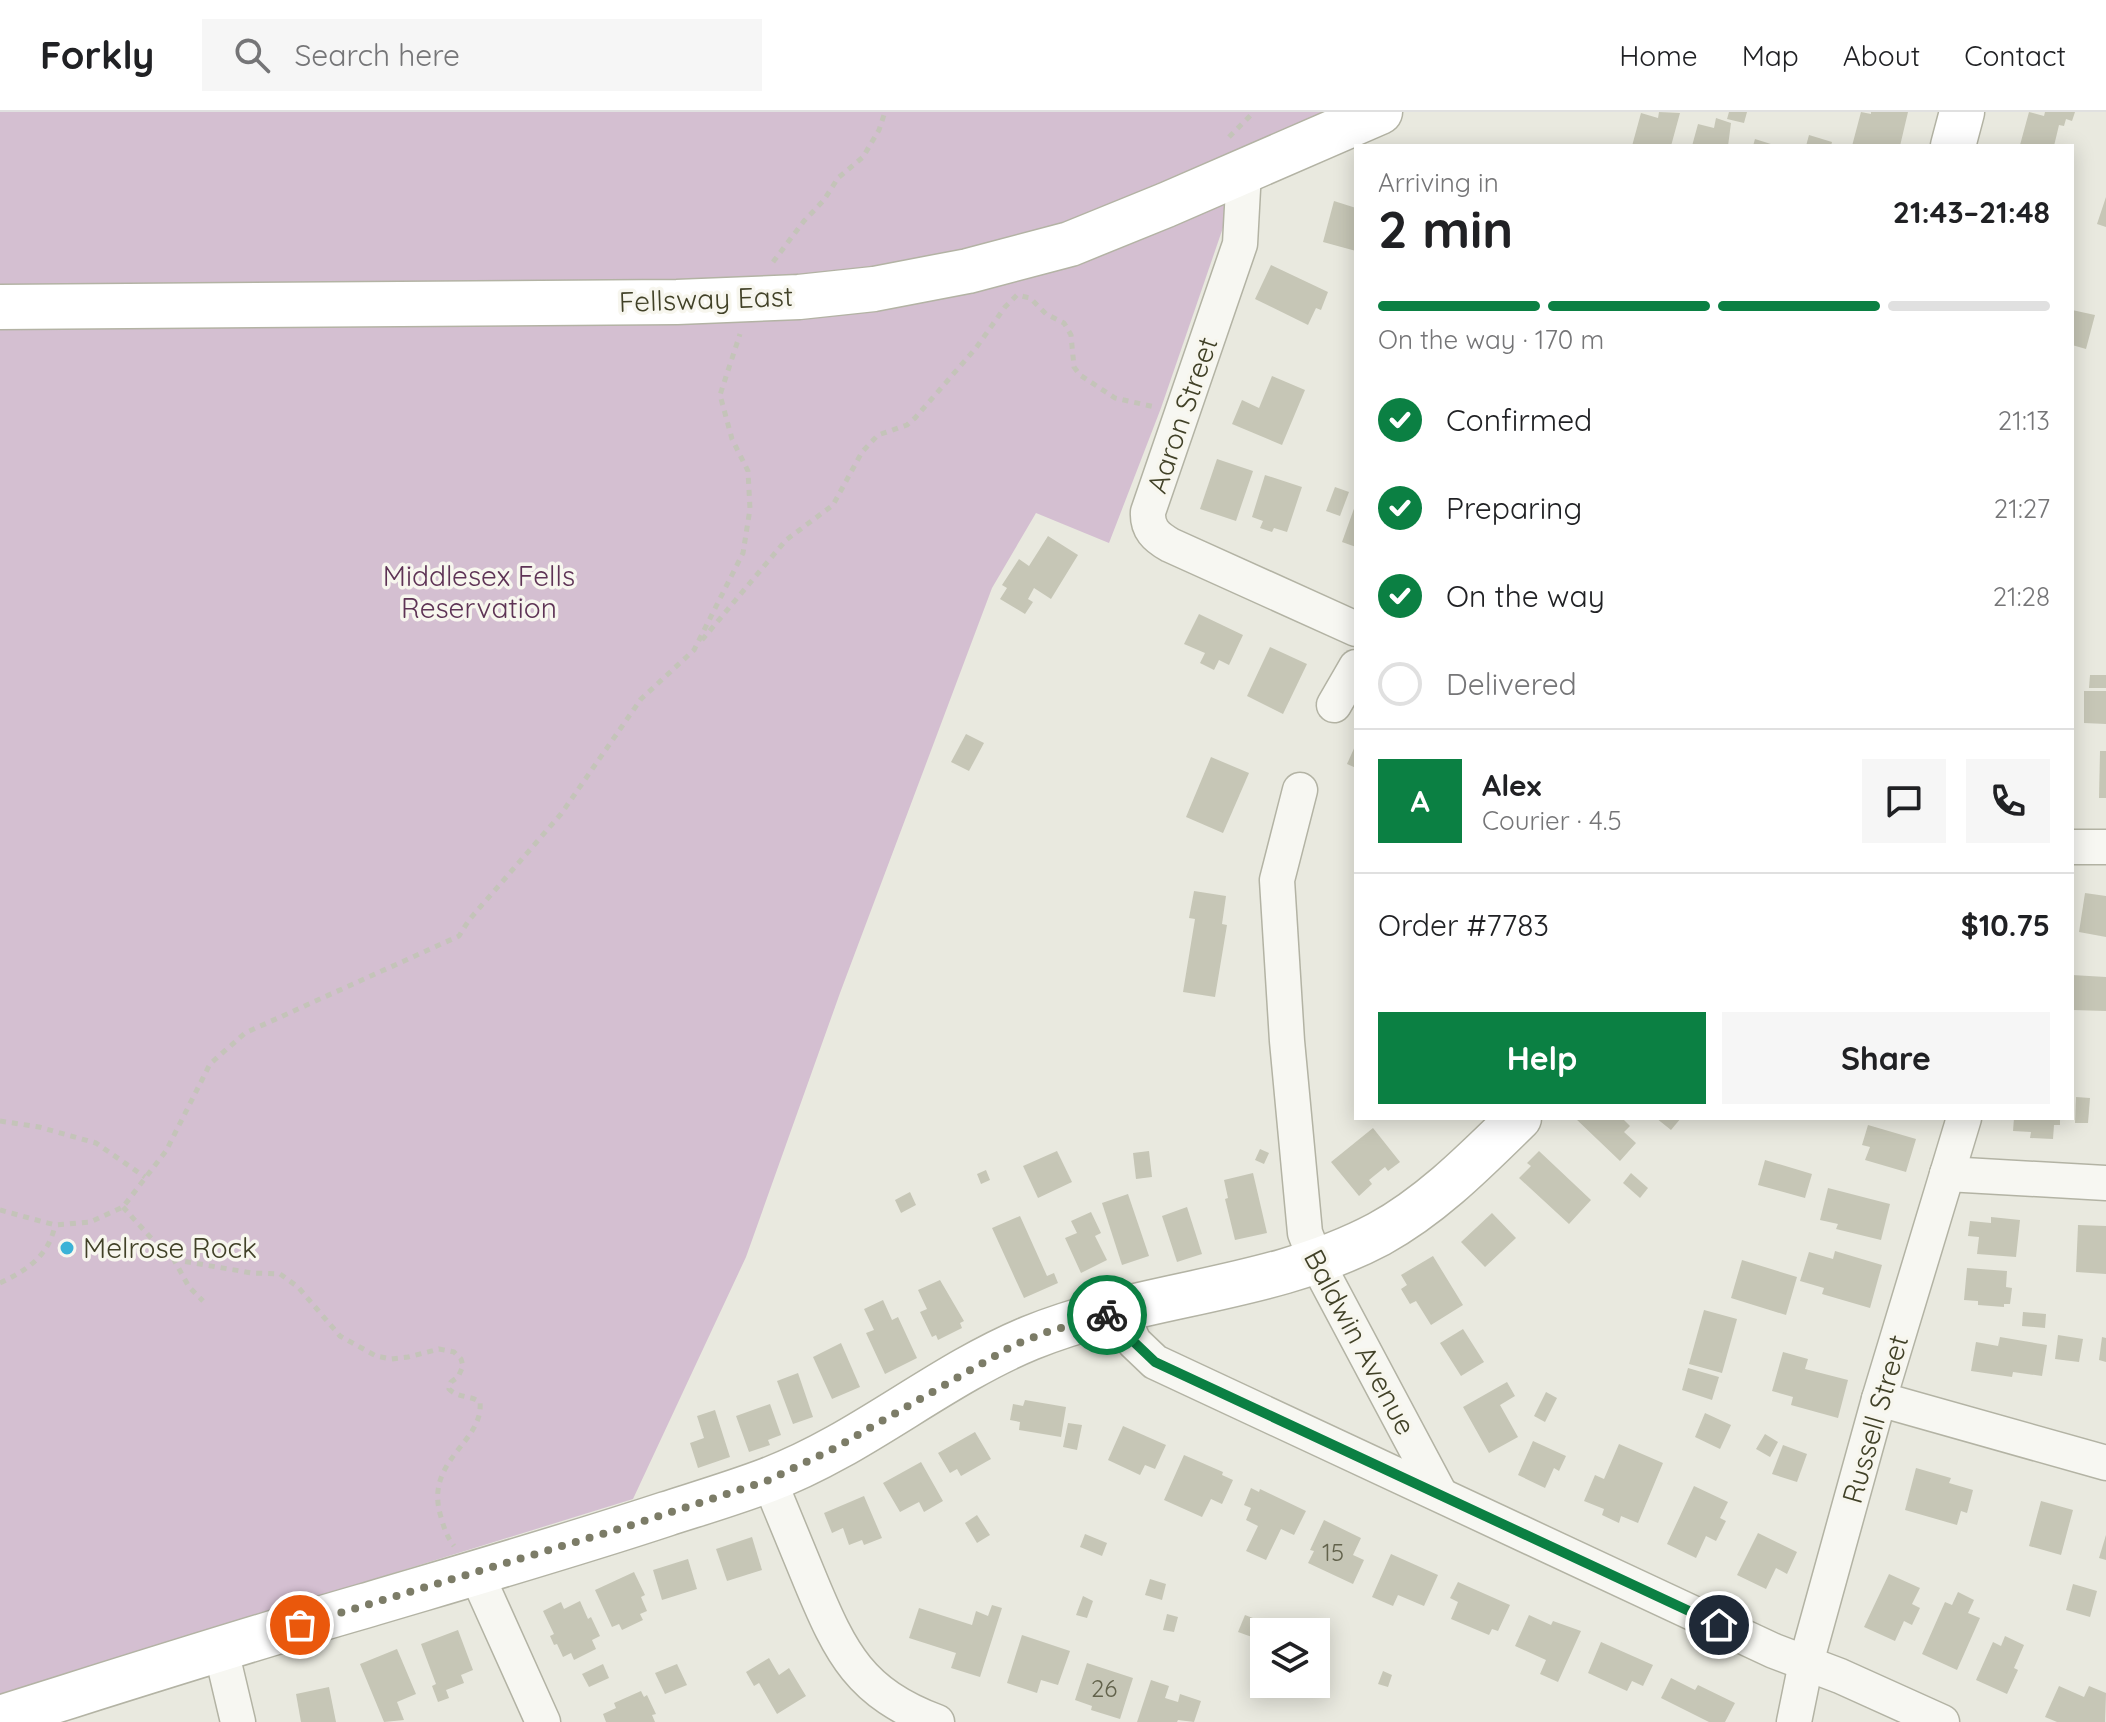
<!DOCTYPE html>
<html lang="en">
<head>
<meta charset="utf-8">
<style>
  body { margin:0; font-family:Quicksand,sans-serif; background:#f6f6f6; color:#202124; height:100vh; display:flex; flex-direction:column; font-size:30px; white-space:nowrap }
  * { box-sizing:border-box; margin:0 }
  p { font-size:26px; color:#757577 }
  .icon { flex:none; width:44px; height:44px; fill:none; stroke:currentColor; stroke-width:2; stroke-linecap:round; stroke-linejoin:round }
  .map { position:relative; flex:1; overflow:hidden }
  .side { position:absolute; left:1354px; top:32px; width:720px; height:976px; display:flex; flex-direction:column; background:#fff; border-radius:0px; box-shadow:0 4px 20px #0003 }
  .side>* { flex:none }
  .buttons { position:absolute; left:1250px; top:1506px; display:grid; gap:16px }
  .buttons a { display:grid; place-items:center; width:80px; height:80px; border-radius:0px; background:#fff; box-shadow:0 4px 20px #0003; font-size:40px }
  .pin { position:absolute; display:grid; place-items:center; width:68px; height:68px; color:#fff; margin:-34px; border:4px solid #fff; border-radius:50%; box-shadow:0 2px 8px #0007 }
  .courier { position:absolute; display:grid; place-items:center; width:80px; height:80px; margin:-40px; border:6px solid #0b8043; border-radius:50%; background:#fff; color:#222; box-shadow:0 2px 10px #0007 }
  .overview em { font-style:normal; font-weight:700 }
  .overview div { display:flex; flex-direction:column-reverse }
  .overview { display:flex; align-items:center; justify-content:space-between; height:136px; padding:0 24px }
  h1 { font-size:52px; font-weight:700; line-height:60px }
  .bar { display:grid; grid-template-columns:repeat(4,1fr); gap:12px 8px; align-content:center; height:96px; padding:0 24px }
  .bar i { height:10px; border-radius:6px; background:#e0e0e0 }
  .bar .current { background:#0b8043 }
  .bar p { grid-column:span 4 }
  .line { display:flex; align-items:center; gap:20px; padding:0 24px; border-top:2px solid #e0e0e0 }
  .line div { flex:1 }
  .round { display:grid; place-items:center; flex:none; width:84px; height:84px; border-radius:0px; background:#f6f6f6 }
  ol { padding:0 24px; list-style:none }
  li { display:flex; align-items:center; gap:24px; height:88px }
  li p { margin-inline-start:auto }
  li .icon { padding:8px; border-radius:50%; background:#0b8043; color:#fff; stroke-width:4 }
  li:last-child { color:#757577 }
  li i { width:44px; height:44px; border:4px solid #e0e0e0; border-radius:50% }
  .cta { display:flex; gap:16px; margin-top:auto; padding:16px 24px }
  .cta a { flex:1; height:92px; border-radius:0px; background:#0b8043; color:#fff; font-size:32px; font-weight:700; line-height:92px; text-align:center }
  .cta a+a { background:#f6f6f6; color:#202124 }
  header { display:flex; align-items:center; gap:48px; box-sizing:border-box; height:112px; padding:0 40px; background:#fff; border-bottom:2px solid #e0e0e0 }
  header strong { font-size:38px }
  nav { display:flex; gap:44px; margin-inline-start:auto; font-size:28px }
  .search { width:560px; height:72px; background:#f6f6f6; display:flex; align-items:center; gap:20px; box-sizing:border-box; padding:0 28px; border-radius:0px; color:#757577; font-size:30px }
  .map>svg:first-child { display:block }
  .green { fill:#d4bfd1 }
  .building { fill:#c6c6b6 }
  .lines { fill:none; stroke-linecap:round; stroke-linejoin:round }
  .minor-casing { stroke:#b3b3a4; stroke-width:37 }
  .secondary-casing { stroke:#b3b3a4; stroke-width:47 }
  .path { stroke:#c4c4b9; stroke-width:5; stroke-dasharray:6 6; stroke-linecap:butt }
  .minor { stroke:#f7f7f2; stroke-width:34 }
  .secondary { stroke:#fff; stroke-width:44 }
  .done { stroke:#7c7c67; stroke-width:8; stroke-dasharray:0 14.4 }
  .route { stroke:#0b8043; stroke-width:10 }
  .poi-dot { fill:#3bb2d7; stroke:#f7f6ee; stroke-width:3 }
  .labels { text-anchor:middle; stroke-width:7; stroke-linejoin:round; paint-order:stroke }
  .number-label { font-size:24px; fill:#62624b }
  .street-label { font-size:28px; fill:#414127; stroke:#f7f6ee }
  .park-label { font-size:28px; fill:#5e3355; stroke:#f7f6ee }
  .poi-label { font-size:28px; fill:#414127; stroke:#f7f6ee; text-anchor:start }
</style>
</head>
<body>
<header>
<strong>Forkly</strong>
<div class="search"><svg class="icon" aria-label="search" viewBox="0 0 24 24"><circle cx="10" cy="10" r="6"/><path d="M15 15l6 6"/></svg>Search here</div>
<nav><a>Home</a><a>Map</a><a>About</a><a>Contact</a></nav>
</header>
<div class="map">
<svg width="2106" height="1610" viewBox="0 0 2106 1610">
  <rect width="100%" height="100%" fill="#e9e9df"/>
  <!-- green -->
  <path class="green" d="M0,0H1340L1249,40L1161,296L1109,431L1036,401L992,476L840,881L746,1145L633,1387L0,1583Z"/>
  <!-- building -->
  <g class="building">
    <path d="M1659,0L1680,1L1671,34H1632L1641,1L1658,6Z"/>
    <path d="M1729,0H1747L1744,11L1727,7Z"/>
    <path d="M1861,0L1871,2V0H1908L1900,34H1852Z"/>
    <path d="M2029,0L2044,4L2045,0H2075L2072,9L2066,7L2064,14L2059,13L2054,34H2024L2020,33Z"/>
    <path d="M1716,6L1731,11L1728,34H1692L1698,12L1714,16Z"/>
    <path d="M1809,23L1832,30L1831,34H1806Z"/>
    <path d="M1755,27L1774,33V34H1753Z"/>
    <path d="M2106,85V115L2097,112Z"/>
    <path d="M1334,89L1356,96V139L1323,130Z"/>
    <path d="M1271,153L1328,180L1321,198L1316,196L1308,213L1255,187Z"/>
    <path d="M2072,198L2095,203L2086,237L2072,233Z"/>
    <path d="M1272,264L1305,278L1282,333L1232,312L1242,288L1259,296Z"/>
    <path d="M1217,347L1253,359L1236,409L1200,397Z"/>
    <path d="M1265,363L1302,375L1287,420L1274,416L1272,420L1260,416L1263,409L1252,405Z"/>
    <path d="M1335,375L1349,380L1340,404L1326,399Z"/>
    <path d="M1356,391V435L1342,430Z"/>
    <path d="M1048,424L1078,443L1051,487L1034,476L1028,487L1033,490L1025,502L1000,487L1007,476L1002,473L1019,447L1029,454Z"/>
    <path d="M1199,502L1243,523L1229,553L1219,548L1214,558L1200,551L1205,541L1184,532Z"/>
    <path d="M1270,535L1307,552L1283,602L1247,584Z"/>
    <path d="M2090,563H2106V576H2089Z"/>
    <path d="M2084,579H2106V612L2084,611Z"/>
    <path d="M966,622L984,631L969,659L951,650Z"/>
    <path d="M1356,632V656L1347,652Z"/>
    <path d="M2100,639H2106V686H2099Z"/>
    <path d="M1211,645L1249,661L1223,721L1186,705Z"/>
    <path d="M1194,779L1226,784L1222,812L1227,813L1215,885L1183,880L1195,807L1189,806Z"/>
    <path d="M2085,781L2106,784V825L2079,820Z"/>
    <path d="M2072,863L2106,865V899L2072,898Z"/>
    <path d="M2076,985L2090,986L2088,1011H2075Z"/>
    <path d="M1575,1006H1622L1630,1014L1624,1020L1636,1031L1620,1049Z"/>
    <path d="M1656,1006H1681L1671,1018Z"/>
    <path d="M2014,1006H2060V1013H2054L2053,1027L2030,1026L2031,1020L2013,1019Z"/>
    <path d="M1868,1013L1916,1027L1906,1060L1865,1048L1870,1035L1862,1033Z"/>
    <path d="M1373,1016L1400,1050L1388,1059L1385,1055L1369,1068L1372,1072L1359,1084L1331,1050Z"/>
    <path d="M1260,1037L1269,1041L1264,1052L1255,1048Z"/>
    <path d="M1057,1039L1072,1070L1038,1086L1023,1054Z"/>
    <path d="M1149,1039L1152,1065L1136,1067L1133,1041Z"/>
    <path d="M1539,1039L1591,1088L1569,1112L1519,1066L1531,1054L1527,1051Z"/>
    <path d="M1765,1048L1812,1062L1805,1086L1758,1073Z"/>
    <path d="M986,1058L990,1068L981,1072L977,1062Z"/>
    <path d="M1253,1061L1267,1121L1235,1128L1225,1087L1228,1086L1224,1068Z"/>
    <path d="M1631,1061L1648,1076L1640,1086L1623,1071Z"/>
    <path d="M1828,1076L1890,1092L1881,1128L1836,1117L1838,1112L1820,1108Z"/>
    <path d="M910,1080L916,1093L901,1101L895,1088Z"/>
    <path d="M1128,1082L1149,1144L1122,1153L1102,1091Z"/>
    <path d="M1187,1095L1202,1142L1177,1150L1162,1104Z"/>
    <path d="M1091,1100L1101,1121L1095,1124L1107,1148L1081,1161L1065,1126L1077,1121L1071,1109Z"/>
    <path d="M1492,1101L1516,1126L1485,1155L1461,1130Z"/>
    <path d="M1020,1104L1047,1164L1054,1161L1058,1171L1024,1186L992,1116Z"/>
    <path d="M1991,1105L2020,1108L2016,1145L1977,1142L1979,1125L1968,1124L1970,1109L1991,1111Z"/>
    <path d="M2078,1113L2106,1114V1162L2076,1160Z"/>
    <path d="M1835,1139L1882,1153L1870,1196L1822,1182L1824,1176L1800,1169L1809,1140L1833,1147Z"/>
    <path d="M1433,1144L1463,1193L1431,1213L1416,1189L1410,1192L1401,1177L1407,1173L1401,1163Z"/>
    <path d="M1742,1148L1797,1165L1786,1203L1731,1186Z"/>
    <path d="M1967,1156L2007,1159L2006,1175L2012,1176L2010,1192H2004V1195L1978,1193V1189L1964,1188Z"/>
    <path d="M940,1168L964,1209L960,1211L962,1216L938,1228L936,1223L932,1225L920,1200L927,1197L918,1178Z"/>
    <path d="M883,1188L892,1208L898,1205L917,1246L885,1262L866,1221L874,1218L864,1197Z"/>
    <path d="M1704,1198L1737,1207L1722,1261L1689,1252Z"/>
    <path d="M2023,1200L2046,1202L2045,1216L2022,1214Z"/>
    <path d="M1463,1217L1484,1250L1461,1264L1440,1231Z"/>
    <path d="M2058,1223L2083,1227L2079,1250L2055,1247Z"/>
    <path d="M2000,1225L2047,1233L2042,1264L2013,1260L2012,1265L1971,1259L1976,1230L1998,1234Z"/>
    <path d="M2102,1225L2106,1226V1250L2099,1248Z"/>
    <path d="M841,1231L860,1275L832,1287L813,1245Z"/>
    <path d="M1783,1240L1808,1247L1805,1257L1848,1268L1838,1306L1791,1293L1793,1285L1772,1279Z"/>
    <path d="M1688,1256L1719,1265L1712,1288L1682,1278Z"/>
    <path d="M798,1261L813,1305L793,1312L777,1269Z"/>
    <path d="M1507,1270L1515,1284L1500,1293L1518,1325L1489,1341L1463,1295Z"/>
    <path d="M1546,1280L1557,1286L1545,1310L1534,1304Z"/>
    <path d="M1025,1288L1066,1295L1061,1325L1019,1318L1020,1310L1010,1308L1013,1292L1023,1294Z"/>
    <path d="M770,1292L781,1323L768,1328L770,1333L749,1340L736,1304Z"/>
    <path d="M715,1298L730,1345L698,1356L690,1331L704,1326L697,1304Z"/>
    <path d="M1705,1301L1731,1313L1720,1337L1695,1325Z"/>
    <path d="M1068,1311L1082,1313L1077,1338L1063,1335Z"/>
    <path d="M1123,1314L1166,1333L1155,1357L1145,1353L1140,1363L1108,1348Z"/>
    <path d="M975,1320L991,1347L961,1364L957,1357L950,1361L938,1341Z"/>
    <path d="M1765,1322L1778,1330L1770,1345L1756,1337Z"/>
    <path d="M1533,1329L1566,1344L1559,1359L1554,1356L1545,1376L1518,1363Z"/>
    <path d="M1619,1332L1663,1351L1638,1411L1621,1404L1619,1411L1602,1403L1604,1397L1584,1389L1595,1363L1604,1367Z"/>
    <path d="M1783,1333L1807,1342L1797,1370L1772,1362Z"/>
    <path d="M1184,1343L1223,1360L1222,1363L1233,1368L1222,1392L1211,1387L1202,1405L1164,1388Z"/>
    <path d="M921,1350L943,1389L924,1400L919,1390L900,1400L883,1371Z"/>
    <path d="M1916,1356L1951,1366L1949,1371L1973,1378L1967,1401L1961,1399L1957,1413L1905,1398Z"/>
    <path d="M1694,1374L1728,1390L1720,1406L1726,1409L1716,1429L1706,1424L1696,1446L1667,1432Z"/>
    <path d="M1251,1376L1259,1380L1260,1377L1306,1399L1294,1423L1281,1417L1266,1448L1246,1439L1258,1414L1246,1408L1251,1396L1244,1393Z"/>
    <path d="M864,1384L882,1426L864,1433L862,1428L849,1433L843,1416L832,1421L824,1401Z"/>
    <path d="M2041,1389L2073,1398L2061,1443L2029,1434Z"/>
    <path d="M977,1403L990,1423L977,1431L965,1411Z"/>
    <path d="M1324,1408L1361,1426L1353,1443L1364,1448L1353,1472L1308,1451L1314,1439L1310,1438Z"/>
    <path d="M1758,1421L1797,1440L1787,1462L1776,1456L1766,1477L1737,1463Z"/>
    <path d="M1085,1422L1107,1431L1102,1444L1080,1435Z"/>
    <path d="M2106,1423V1448L2099,1446Z"/>
    <path d="M752,1425L762,1458L727,1469L716,1437Z"/>
    <path d="M1391,1442L1438,1463L1424,1494L1398,1483L1393,1494L1372,1485Z"/>
    <path d="M688,1447L697,1477L662,1488L653,1458Z"/>
    <path d="M634,1460L645,1483L641,1485L647,1499L640,1502L643,1508L622,1518L619,1512L612,1515L595,1478Z"/>
    <path d="M1889,1462L1920,1476L1912,1492L1920,1496L1912,1513L1904,1509L1895,1529L1864,1515Z"/>
    <path d="M1150,1467L1166,1472L1162,1488L1145,1483Z"/>
    <path d="M1458,1470L1510,1493L1498,1519L1492,1517L1489,1523L1451,1507L1458,1490L1450,1486Z"/>
    <path d="M2073,1472L2097,1479L2090,1505L2066,1498Z"/>
    <path d="M1958,1480L1974,1488L1968,1501L1980,1506L1957,1558L1922,1542L1945,1490L1952,1493Z"/>
    <path d="M1083,1484L1093,1489L1087,1506L1076,1503Z"/>
    <path d="M580,1489L588,1507L591,1505L600,1524L592,1528L596,1537L574,1548L571,1541L563,1545L557,1532L554,1533L550,1524L554,1522L543,1499L561,1490L564,1497Z"/>
    <path d="M992,1493L1002,1496L980,1565L951,1556L956,1541L909,1526L919,1496L972,1513L976,1499L988,1504Z"/>
    <path d="M1167,1502L1178,1505L1174,1520L1163,1518Z"/>
    <path d="M1245,1503L1258,1508L1252,1525L1238,1520Z"/>
    <path d="M1529,1503L1551,1513L1553,1509L1581,1519L1558,1570L1540,1562L1546,1548L1515,1534Z"/>
    <path d="M458,1518L473,1558L461,1563L464,1571L446,1578L449,1586L438,1590L432,1574L436,1572L421,1532Z"/>
    <path d="M1022,1523L1070,1539L1058,1573L1041,1568L1037,1581L1007,1571Z"/>
    <path d="M2005,1524L2024,1533L2014,1556L2018,1558L2007,1582L1976,1568L1993,1530L2001,1534Z"/>
    <path d="M1601,1530L1653,1553L1643,1574L1632,1569L1627,1579L1588,1561Z"/>
    <path d="M397,1537L416,1582L397,1590L404,1608L384,1610L360,1552Z"/>
    <path d="M769,1546L779,1563L789,1556L806,1584L777,1602L759,1571L754,1574L746,1560Z"/>
    <path d="M1087,1551L1133,1566L1120,1607L1091,1598L1092,1594L1075,1588Z"/>
    <path d="M603,1552L609,1566L589,1575L582,1562Z"/>
    <path d="M677,1552L687,1573L665,1582L655,1561Z"/>
    <path d="M1383,1559L1392,1563L1388,1575L1378,1572Z"/>
    <path d="M1671,1566L1695,1578L1698,1573L1735,1591L1725,1610H1709L1661,1586Z"/>
    <path d="M1151,1568L1169,1574L1165,1586L1178,1590L1180,1582L1201,1589L1194,1610L1178,1608L1177,1610H1137Z"/>
    <path d="M2059,1574L2084,1585L2089,1574L2106,1581L2105,1610H2057L2045,1605Z"/>
    <path d="M329,1575L336,1610H301L296,1582Z"/>
    <path d="M641,1579L644,1585L647,1583L656,1602L652,1603L655,1610H606L603,1602L616,1596L614,1591Z"/>
  </g>
  <g class="lines">
    <defs>
      <g id="minor">
        <path d="M1244,59L1240,132L1148,400C1147,417 1156,425 1170,433L1356,517"/>
        <path d="M1334,593L1356,555"/>
        <path d="M1300,678L1277,768L1287,929L1305,1121L1316,1149L1440,1382"/>
        <path d="M2072,735H2106"/>
        <path d="M1947,1062L2106,1071"/>
        <path d="M1120,1199L1134,1230L1155,1250L1774,1539L1840,1564L1942,1610"/>
        <path d="M1879,1287L2106,1351"/>
        <path d="M769,1368C783,1402 797,1436 811,1470C841,1542 860,1581 937,1610"/>
        <path d="M476,1461L543,1610"/>
        <path d="M221,1538L238,1610"/>
        <path d="M1794,1610L1806,1551L1879,1287L1964,1006"/>
      </g>
      <g id="secondary">
        <path d="M1953,34L1962,0"/>
        <path d="M0,195L677,190L799,185L874,177L968,159L1070,132L1166,93L1380,0"/>
        <path d="M0,1606C121,1568 242,1529 364,1494C465,1464 566,1435 666,1402C700,1391 734,1381 768,1368C861,1333 938,1264 1030,1226C1143,1180 1270,1180 1379,1122C1432,1093 1476,1048 1519,1006"/>
      </g>
    </defs>
    <!-- minor casing -->
    <use href="#minor" class="minor-casing"/>
    <!-- secondary casing -->
    <use href="#secondary" class="secondary-casing"/>
    <!-- path -->
    <g class="path">
      <path d="M1229,25L1254,0"/>
      <path d="M773,150L804,109L824,88L838,66L863,45L879,18L885,0"/>
      <path d="M702,528L786,428L833,393L862,340L878,323L907,313L915,306L976,236L1005,195L1017,183L1030,186L1046,202L1064,211L1071,223L1074,255L1080,263L1115,286L1155,295"/>
      <path d="M0,1009L39,1015L96,1031L145,1065"/>
      <path d="M123,1095L161,1137L182,1149L252,1161L280,1162L298,1175L340,1224L376,1244L391,1247L408,1245L439,1237L454,1240L461,1247L463,1254L458,1265L451,1270L449,1277C458,1286 470,1283 480,1290C484,1331 423,1348 441,1405C444,1416 447,1425 454,1434"/>
      <path d="M0,1098L55,1113L90,1110L123,1095L166,1039L210,952L245,921L459,824L469,808L561,702L641,587L694,538L743,441L750,397L748,359L732,327L720,283L740,222"/>
      <path d="M173,1146L189,1175L203,1189"/>
      <path d="M0,1171C27,1158 49,1144 55,1113"/>
    </g>
    <!-- minor -->
    <use href="#minor" class="minor"/>
    <!-- secondary -->
    <use href="#secondary" class="secondary"/>
  </g>
  <g class="lines">
    <!-- done -->
    <path class="done" d="M300,1513L632,1413L769,1368L835,1336L1014,1233L1047,1220L1107,1203"/>
    <!-- route -->
    <path class="route" d="M1107,1203L1120,1199L1134,1230L1155,1250L1719,1513"/>
  </g>
  <!-- markers -->
  <circle class="poi-dot" cx="67" cy="1136" r="8"/>
  <g class="labels">
    <!-- number labels -->
    <g class="number-label">
      <text x="1333" y="1449">15</text>
      <text x="1104" y="1585">26</text>
    </g>
    <!-- street labels -->
    <g class="street-label">
      <text transform="translate(706 187) rotate(-2)" y="10">Fellsway East</text>
      <text transform="translate(1182 303) rotate(-71)" y="10">Aaron Street</text>
      <text transform="translate(1360 1230) rotate(62)" y="10">Baldwin Avenue</text>
      <text transform="translate(1875 1307) rotate(-74)" y="10">Russell Street</text>
    </g>
    <!-- park labels -->
    <g class="park-label">
      <text x="479" y="474">Middlesex Fells<tspan x="479" dy="32">Reservation</tspan></text>
    </g>
    <!-- poi labels -->
    <g class="poi-label">
      <text x="83" y="1146">Melrose Rock</text>
    </g>
  </g>
</svg>
<div class="buttons">
<a><svg class="icon" aria-label="layers" viewBox="0 0 24 24"><path d="M12 4l9 5-9 5-9-5zM3 14l9 5 9-5"/></svg></a>
</div>
<div class="pin" style="left:300px;top:1513px;background:#ea580c"><svg class="icon" aria-label="bag" viewBox="0 0 24 24"><path d="M5 8h14l-1 12H6zM9 8a3 3 0 0 1 6 0"/></svg></div>
<div class="pin" style="left:1719px;top:1513px;background:#1f2937"><svg class="icon" aria-label="home" viewBox="0 0 24 24"><path d="M3 11l9-7 9 7M6 9v11h12V9"/></svg></div>
<div class="courier" style="left:1107px;top:1203px"><svg class="icon" aria-label="bike" viewBox="0 0 24 24"><circle cx="6" cy="16" r="4"/><circle cx="18" cy="16" r="4"/><path d="M6 16l4-8h5l3 8M10 8l3 8H6M13 5h3"/></svg></div>
<section class="side">
<div class="overview"><div><h1>2 min</h1><p>Arriving in</p></div><em>21:43–21:48</em></div>
<div class="bar"><i class="current"></i><i class="current"></i><i class="current"></i><i></i><p>On the way · 170 m</p></div>
<ol>
<li><svg class="icon" aria-label="check" viewBox="0 0 24 24"><path d="M5 12l5 5 9-10"/></svg>Confirmed<p>21:13</p></li>
<li><svg class="icon" aria-label="check" viewBox="0 0 24 24"><path d="M5 12l5 5 9-10"/></svg>Preparing<p>21:27</p></li>
<li><svg class="icon" aria-label="check" viewBox="0 0 24 24"><path d="M5 12l5 5 9-10"/></svg>On the way<p>21:28</p></li>
<li><i></i>Delivered</li>
</ol>
<div class="line" style="height:144px"><b class="round" style="background:#0b8043;color:#fff">A</b><div><b>Alex</b><p>Courier · 4.5</p></div><a class="round"><svg class="icon" aria-label="chat" viewBox="0 0 24 24"><path d="M4 5h16v11H9l-5 4z"/></svg></a><a class="round"><svg class="icon" aria-label="phone" viewBox="0 0 24 24"><path d="M5 4h4l2 5-3 2q2 4 5 5l2-3 5 2v4C11 20 4 13 5 4z"/></svg></a></div>
<div class="line" style="height:104px"><div>Order #7783</div><b>$10.75</b></div>
<div class="cta"><a>Help</a><a>Share</a></div>
</section>
</div>
</body>
</html>
